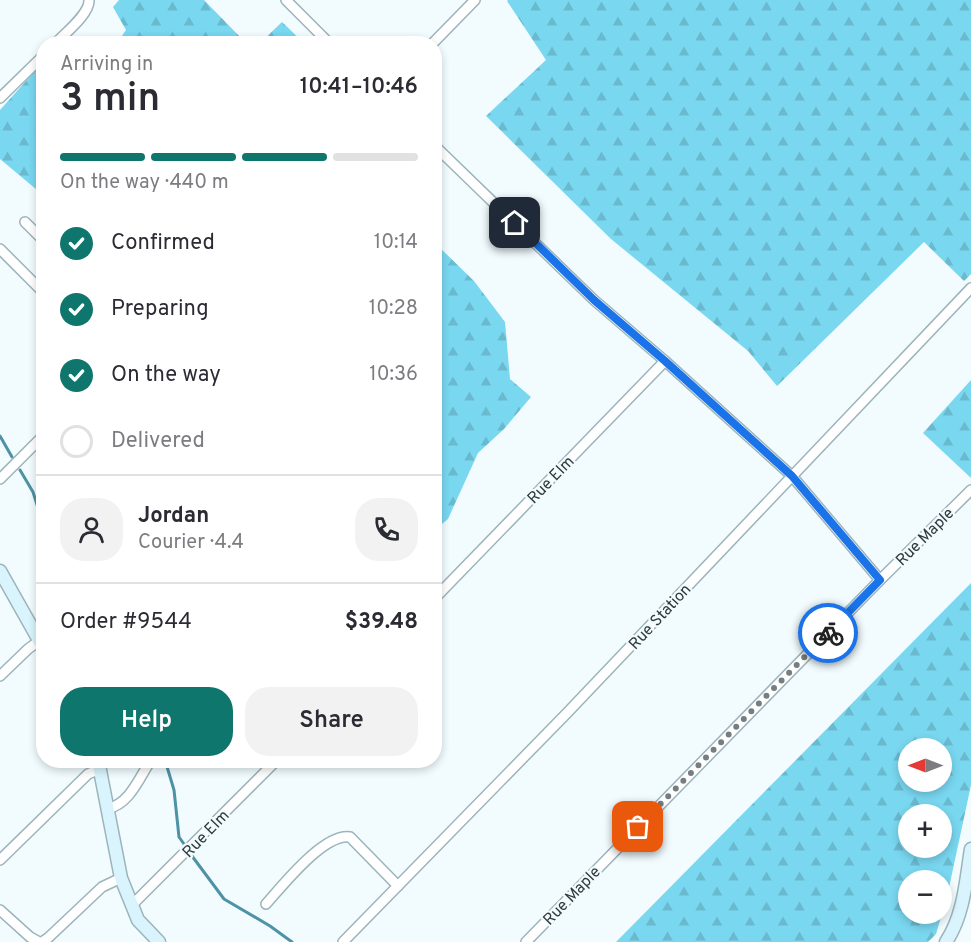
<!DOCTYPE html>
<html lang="en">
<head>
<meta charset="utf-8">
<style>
  body { margin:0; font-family:Overpass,sans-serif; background:#f2f2f3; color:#2b2b33; height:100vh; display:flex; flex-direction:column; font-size:22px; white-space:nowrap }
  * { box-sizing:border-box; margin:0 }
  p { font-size:20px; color:#7c7c81 }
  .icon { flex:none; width:33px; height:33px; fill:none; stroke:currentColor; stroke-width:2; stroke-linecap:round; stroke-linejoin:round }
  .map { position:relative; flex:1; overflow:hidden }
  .drawer { position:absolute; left:36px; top:36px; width:406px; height:732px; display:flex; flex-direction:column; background:#fff; border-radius:24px; box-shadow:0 3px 9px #0003 }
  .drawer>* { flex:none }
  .needle { width:39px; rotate:270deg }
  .buttons { position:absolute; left:898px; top:738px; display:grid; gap:12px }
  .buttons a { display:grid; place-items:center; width:54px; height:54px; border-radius:50%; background:#fff; box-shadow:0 3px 9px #0003; font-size:30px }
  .pin { position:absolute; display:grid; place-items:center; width:51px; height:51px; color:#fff; margin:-26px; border-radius:12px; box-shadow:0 3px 9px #0006 }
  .courier { position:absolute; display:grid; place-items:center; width:60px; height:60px; margin:-30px; border:4px solid #1a73e8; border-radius:50%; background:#fff; color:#222; box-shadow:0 2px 8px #0007 }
  .head em { font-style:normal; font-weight:600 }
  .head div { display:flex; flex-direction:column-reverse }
  .head { display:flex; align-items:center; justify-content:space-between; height:102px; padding:0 24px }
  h1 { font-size:39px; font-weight:600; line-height:45px }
  .bar { display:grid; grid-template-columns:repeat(4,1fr); gap:9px 6px; align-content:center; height:72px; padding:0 24px }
  .bar i { height:8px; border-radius:4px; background:#e1e1e2 }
  .bar .on { background:#0f766e }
  .bar p { grid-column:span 4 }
  .line { display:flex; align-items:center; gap:15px; padding:0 24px; border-top:2px solid #e1e1e2 }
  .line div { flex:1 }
  .round { display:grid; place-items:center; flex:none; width:63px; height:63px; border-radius:24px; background:#f2f2f3 }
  ol { padding:0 24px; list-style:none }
  li { display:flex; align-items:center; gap:18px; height:66px }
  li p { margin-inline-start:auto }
  li .icon { padding:6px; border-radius:50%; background:#0f766e; color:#fff; stroke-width:4 }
  li:last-child { color:#7c7c81 }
  li i { width:33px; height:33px; border:3px solid #e1e1e2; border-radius:50% }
  .cta { display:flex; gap:12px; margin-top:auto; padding:12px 24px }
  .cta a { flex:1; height:69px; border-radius:24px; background:#0f766e; color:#fff; font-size:24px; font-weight:600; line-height:69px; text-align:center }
  .cta a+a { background:#f2f2f3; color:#2b2b33 }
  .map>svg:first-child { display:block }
  .forest { fill:url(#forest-firs); fill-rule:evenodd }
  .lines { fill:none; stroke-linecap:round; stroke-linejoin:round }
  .stream { stroke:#4d92a5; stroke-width:3 }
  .street-casing { stroke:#9cb4bb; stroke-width:12 }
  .secondary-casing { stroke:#9cb4bb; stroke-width:15 }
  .street { stroke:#fff; stroke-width:9 }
  .secondary { stroke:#d9f4fc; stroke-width:12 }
  .done { stroke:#757f82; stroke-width:6; stroke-dasharray:0 10.8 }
  .route { stroke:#1a73e8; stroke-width:8 }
  .labels { text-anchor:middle; stroke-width:4.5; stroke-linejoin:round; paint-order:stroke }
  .street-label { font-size:16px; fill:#313b3e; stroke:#f2fcff }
</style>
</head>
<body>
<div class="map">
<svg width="971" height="942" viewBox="0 0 971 942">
  <defs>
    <pattern id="forest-firs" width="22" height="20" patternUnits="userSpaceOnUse" patternTransform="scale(1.5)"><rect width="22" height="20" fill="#79d7f0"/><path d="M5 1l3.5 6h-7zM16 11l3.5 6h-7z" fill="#69b9cf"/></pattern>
  </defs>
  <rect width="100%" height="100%" fill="#f2fcff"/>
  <!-- forest -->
  <g class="forest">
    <path d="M119,0H204L246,43H117L126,30L113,7Z"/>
    <path d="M508,0H971V274L964,281L924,242L777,386L748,351L611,239L486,116L546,60L507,1Z"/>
    <path d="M282,22L304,43H260Z"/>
    <path d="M43,62V195L0,159V110Z"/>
    <path d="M435,243L474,281L505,322L510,379L531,397L504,429L478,453L448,519L435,530Z"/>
    <path d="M971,380V478L923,433Z"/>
    <path d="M971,583V785L947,897L936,934L928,942H616ZM909,748H942V782H909ZM909,814H942V848H909ZM909,880H942V914H909Z"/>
  </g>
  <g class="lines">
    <!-- stream -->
    <g class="stream">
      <path d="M0,436L12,457"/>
      <path d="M20,470L33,492L44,527"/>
      <path d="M165,760L174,790L179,837L184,844"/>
      <path d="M192,856L224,899L270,926L292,942"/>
    </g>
    <defs>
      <g id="street">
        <path d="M286,0L330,44"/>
        <path d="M55,44C64,34 90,14 89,0"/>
        <path d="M432,44L475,0"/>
        <path d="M0,98L44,55"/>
        <path d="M435,146L594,300L665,361L792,476L880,580"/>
        <path d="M25,222L44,241"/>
        <path d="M0,249L44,293"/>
        <path d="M0,479L44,435"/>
        <path d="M435,598L665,361"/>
        <path d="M0,676L28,649L39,641"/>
        <path d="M107,809C130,804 139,778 151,760"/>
        <path d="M0,860L88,774L100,769"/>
        <path d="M266,904C283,885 324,833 350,837L398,886"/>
        <path d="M132,905L277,760"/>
        <path d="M0,910L30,937L39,942"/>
        <path d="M42,942L48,938L102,887L121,878"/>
        <path d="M343,942L567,713L971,288"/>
        <path d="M526,942L880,580L971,490"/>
      </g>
      <g id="secondary">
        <path d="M0,571L44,649"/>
        <path d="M98,760L121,878L138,920L159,942"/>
        <path d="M946,942C964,915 966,880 971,849"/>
      </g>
    </defs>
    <!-- street casing -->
    <use href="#street" class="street-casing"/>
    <!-- secondary casing -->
    <use href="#secondary" class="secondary-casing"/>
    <!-- street -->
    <use href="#street" class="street"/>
    <!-- secondary -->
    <use href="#secondary" class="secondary"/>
  </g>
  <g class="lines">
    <!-- done -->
    <path class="done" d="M638,827L828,633"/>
    <!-- route -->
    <path class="route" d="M515,223L594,300L665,361L792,476L880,580L828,633"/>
  </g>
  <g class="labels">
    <!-- street labels -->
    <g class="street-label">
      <text transform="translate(550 479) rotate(-46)" y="6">Rue Elm</text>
      <text transform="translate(924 536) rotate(-45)" y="6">Rue Maple</text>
      <text transform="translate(659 616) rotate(-47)" y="6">Rue Station</text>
      <text transform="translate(205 833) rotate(-46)" y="6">Rue Elm</text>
      <text transform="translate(571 895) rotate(-46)" y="6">Rue Maple</text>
    </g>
  </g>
</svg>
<div class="buttons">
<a><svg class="needle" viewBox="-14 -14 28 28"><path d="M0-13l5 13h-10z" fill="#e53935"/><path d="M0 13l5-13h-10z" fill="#7c7c81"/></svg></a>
<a>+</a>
<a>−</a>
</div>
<div class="pin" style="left:638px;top:827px;background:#ea580c"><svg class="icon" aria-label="bag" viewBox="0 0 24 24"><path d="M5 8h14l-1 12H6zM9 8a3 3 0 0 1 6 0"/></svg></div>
<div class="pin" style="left:515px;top:223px;background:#1f2937"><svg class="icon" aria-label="home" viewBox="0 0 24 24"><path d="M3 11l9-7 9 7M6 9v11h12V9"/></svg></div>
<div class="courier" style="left:828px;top:633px"><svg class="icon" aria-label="bike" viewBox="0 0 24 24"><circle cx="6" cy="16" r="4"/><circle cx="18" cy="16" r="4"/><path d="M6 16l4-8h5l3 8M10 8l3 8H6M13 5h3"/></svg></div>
<section class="drawer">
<div class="head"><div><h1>3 min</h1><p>Arriving in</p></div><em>10:41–10:46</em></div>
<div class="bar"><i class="on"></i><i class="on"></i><i class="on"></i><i></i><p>On the way · 440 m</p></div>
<ol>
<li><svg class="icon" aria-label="check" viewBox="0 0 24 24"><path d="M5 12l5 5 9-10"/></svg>Confirmed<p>10:14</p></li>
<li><svg class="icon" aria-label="check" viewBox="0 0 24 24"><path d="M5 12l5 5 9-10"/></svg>Preparing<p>10:28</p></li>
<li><svg class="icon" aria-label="check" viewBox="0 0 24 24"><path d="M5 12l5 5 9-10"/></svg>On the way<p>10:36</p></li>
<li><i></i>Delivered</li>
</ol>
<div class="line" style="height:108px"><a class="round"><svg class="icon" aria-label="person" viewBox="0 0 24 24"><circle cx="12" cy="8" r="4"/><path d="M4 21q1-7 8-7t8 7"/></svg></a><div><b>Jordan</b><p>Courier · 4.4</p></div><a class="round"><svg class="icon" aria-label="phone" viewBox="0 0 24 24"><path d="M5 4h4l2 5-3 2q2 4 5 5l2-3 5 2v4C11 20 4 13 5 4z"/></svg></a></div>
<div class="line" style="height:78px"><div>Order #9544</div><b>$39.48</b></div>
<div class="cta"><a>Help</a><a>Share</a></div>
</section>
</div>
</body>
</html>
